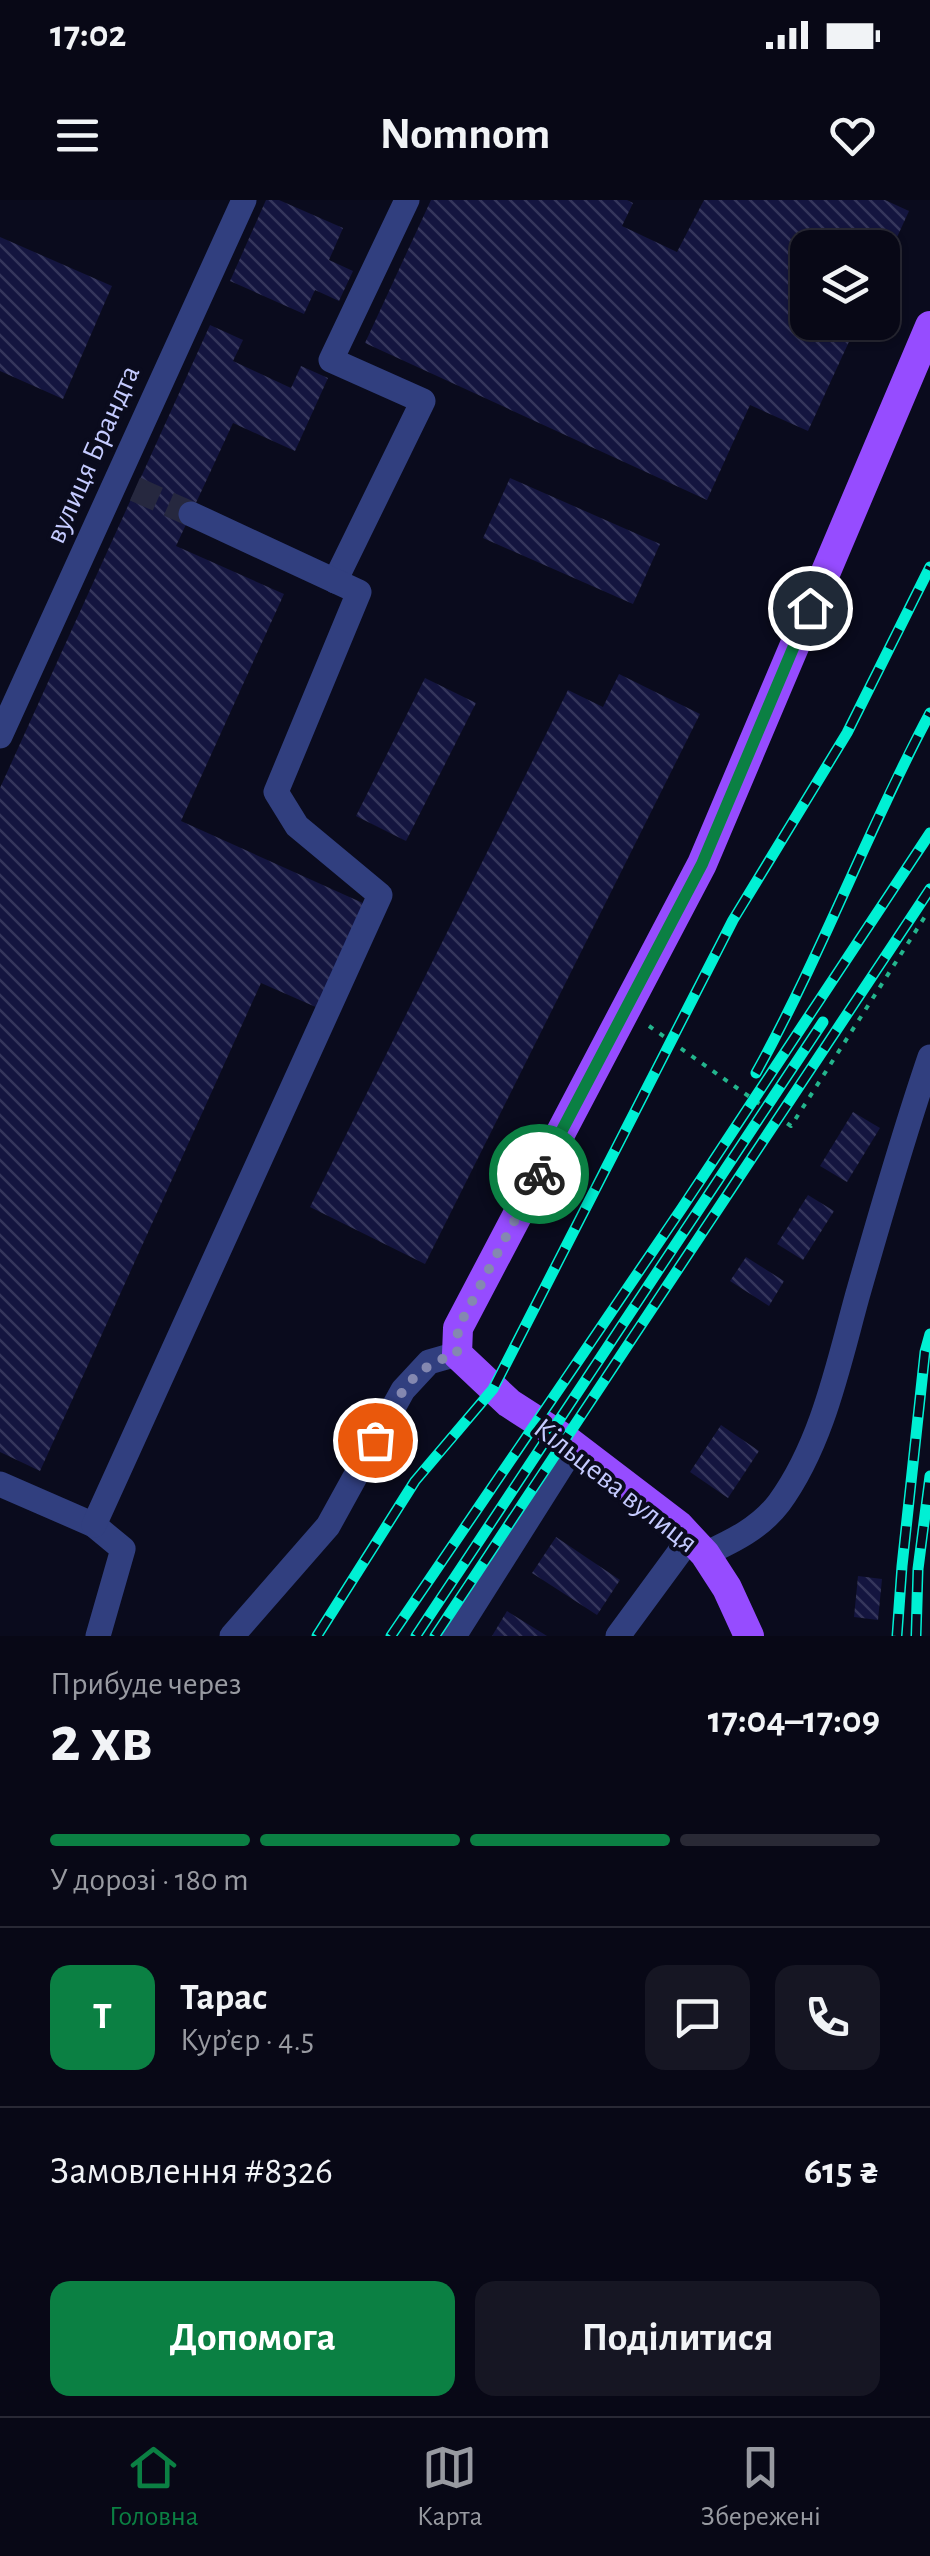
<!DOCTYPE html>
<html lang="uk">
<head>
<meta charset="utf-8">
<style>
  body { margin:0; font-family:"Alegreya Sans",sans-serif; background:#161623; color:#f1f3f6; height:100vh; display:flex; flex-direction:column; font-size:38px; white-space:nowrap }
  * { box-sizing:border-box; margin:0 }
  p { font-size:32px; color:#989aa1 }
  .icon { flex:none; width:55px; height:55px; fill:none; stroke:currentColor; stroke-width:2; stroke-linecap:round; stroke-linejoin:round }
  .map { position:relative; height:1436px; overflow:hidden }
  .sheet { display:flex; flex-direction:column; background:#080816; flex:1 }
  .sheet>* { flex:none }
  .fabs { position:absolute; left:790px; top:30px; display:grid; gap:20px }
  .fabs a { display:grid; place-items:center; width:110px; height:110px; border-radius:20px; background:#080816; box-shadow:0 2px 8px #0004,0 0 0 2px #292935; font-size:50px }
  .pin { position:absolute; display:grid; place-items:center; width:85px; height:85px; color:#fff; margin:-42px; border:5px solid #fff; border-radius:50%; box-shadow:0 2px 10px #0007 }
  .courier { position:absolute; display:grid; place-items:center; width:100px; height:100px; margin:-50px; border:8px solid #0b8043; border-radius:50%; background:#fff; color:#222; box-shadow:0 2px 12px #0007 }
  .summary em { font-style:normal; font-weight:700 }
  .summary div { display:flex; flex-direction:column-reverse }
  .summary { display:flex; align-items:center; justify-content:space-between; height:170px; padding:0 50px }
  h1 { font-size:65px; font-weight:700; line-height:75px }
  .bar { display:grid; grid-template-columns:repeat(4,1fr); gap:15px 10px; align-content:center; height:120px; padding:0 50px }
  .bar i { height:12px; border-radius:8px; background:#292935 }
  .bar .current { background:#0b8043 }
  .bar p { grid-column:span 4 }
  .line { display:flex; align-items:center; gap:25px; padding:0 50px; border-top:2px solid #292935 }
  .line div { flex:1 }
  .round { display:grid; place-items:center; flex:none; width:105px; height:105px; border-radius:20px; background:#161623 }
  .button { display:flex; gap:20px; margin-top:auto; padding:20px 50px }
  .button a { flex:1; height:115px; border-radius:20px; background:#0b8043; color:#fff; font-size:40px; font-weight:700; line-height:115px; text-align:center }
  .button a+a { background:#161623; color:#f1f3f6 }
  .status { display:flex; justify-content:space-between; align-items:center; height:70px; padding:0 50px; background:#080816; direction:ltr }
  .status svg { height:28px; fill:currentColor }
  header { display:flex; justify-content:space-between; align-items:center; height:130px; padding:0 50px; background:#080816; font-size:45px; font-weight:700 }
  .menu { display:flex; justify-content:space-around; align-items:center; height:140px; border-top:2px solid #292935; background:#080816; font-size:28px; color:#989aa1 }
  .menu a { display:grid; justify-items:center; gap:5px }
  .menu .current { color:#0b8043 }
  .map>svg:first-child { display:block }
  .building { fill:url(#building-back-hatch) }
  .lines { fill:none; stroke-linecap:round; stroke-linejoin:round }
  .minor-tunnel { stroke:#26283f; stroke-width:25; stroke-dasharray:25 12; stroke-linecap:butt }
  .path { stroke:#23b58d; stroke-width:4; stroke-dasharray:5 8; stroke-linecap:butt }
  .minor { stroke:#313f7f; stroke-width:25 }
  .major { stroke:#964cff; stroke-width:30 }
  .rail-casing { stroke:#00f0d4; stroke-width:11 }
  .rail { stroke:#0a0b1d; stroke-width:8; stroke-dasharray:22; stroke-linecap:butt }
  .done { stroke:#8488b0; stroke-width:10; stroke-dasharray:0 18 }
  .route { stroke:#0b8043; stroke-width:12 }
  .labels { text-anchor:middle; stroke-width:8; stroke-linejoin:round; paint-order:stroke }
  .street-label { font-size:30px; fill:#c5cbff; stroke:#0a0b1d }
</style>
</head>
<body>
<div class="status"><b>17:02</b><svg viewBox="0 0 49 12"><path d="M0 12V9h3v3zM5 12V6h3v6zM10 12V3h3v9zM15 12V0h3v12zM26 1h20v11H26zM47 4h2v5h-2z"/></svg></div>
<header><svg class="icon" aria-label="menu" viewBox="0 0 24 24"><path d="M4 6h16M4 12h16M4 18h16"/></svg>Nomnom<svg class="icon" aria-label="heart" viewBox="0 0 24 24"><path d="M12 20l-8-8c-3-5 5-10 8-4 3-6 11-1 8 4z"/></svg></header>
<div class="map">
<svg width="930" height="1436" viewBox="0 0 930 1436">
  <defs>
    <pattern id="building-back-hatch" width="6" height="6" patternUnits="userSpaceOnUse" patternTransform="scale(2.5)"><rect width="6" height="6" fill="#14153f"/><path d="M-1 5l2 2M0 0l6 6M5-1l2 2" fill="none" stroke="#35365c"/></pattern>
  </defs>
  <rect width="100%" height="100%" fill="#0a0b1d"/>
  <!-- building -->
  <g class="building">
    <path d="M266,0H279L343,28L329,60L353,71L339,101L315,90L304,114L230,81Z"/>
    <path d="M431,0H627L633,3L622,26L677,52L704,0H885L909,11L882,70V48H808V122H858L808,231L750,205L707,300L365,143Z"/>
    <path d="M0,37L112,86L63,199L0,171Z"/>
    <path d="M210,125L243,140L233,161L291,188L301,166L328,178L295,251L233,223L176,346L284,394L181,621L365,704L318,808L261,783L40,1271L0,1252V588Z"/>
    <path d="M510,278L660,344L633,404L483,338Z"/>
    <path d="M619,474L700,514L425,1064L310,1007L568,490L603,507Z"/>
    <path d="M425,478L476,503L406,641L356,616Z"/>
    <path d="M853,912L880,928L847,982L820,966Z"/>
    <path d="M808,995L834,1011L803,1060L777,1044Z"/>
    <path d="M746,1057L784,1081L769,1106L730,1081Z"/>
    <path d="M721,1225L759,1251L728,1298L690,1272Z"/>
    <path d="M556,1337L620,1380L597,1415L532,1373Z"/>
    <path d="M858,1376L882,1379L878,1420L854,1417Z"/>
    <path d="M507,1411L547,1436H492Z"/>
  </g>
  <g class="lines">
    <!-- minor-tunnel -->
    <path class="minor-tunnel" d="M135,289L191,314"/>
    <!-- path -->
    <path class="path" d="M649,826L791,926L926,715L930,714"/>
    <!-- minor -->
    <g class="minor">
      <path d="M335,381L423,201L331,160L407,0"/>
      <path d="M0,536L244,0"/>
      <path d="M0,1284L94,1325L123,1349L98,1436"/>
      <path d="M94,1325L380,695L297,626L276,592L359,392L191,314"/>
      <path d="M705,1354C733,1341 760,1328 779,1303C822,1244 838,1166 857,1097C880,1016 903,936 930,857"/>
      <path d="M232,1436L328,1326L403,1190L429,1162L457,1154"/>
      <path d="M454,1436L574,1246"/>
      <path d="M618,1436L690,1338"/>
    </g>
    <!-- major -->
    <path class="major" d="M749,1436L727,1388L705,1354L679,1326L565,1239L509,1203L457,1154L458,1128L702,664L930,126"/>
    <defs>
      <g id="rail">
        <path d="M756,873C821,756 867,631 930,513"/>
        <path d="M317,1436L415,1281L493,1189L733,720L847,533L930,367"/>
        <path d="M391,1436L682,1008L930,633"/>
        <path d="M416,1436L823,822"/>
        <path d="M435,1436L930,689"/>
        <path d="M897,1436L902,1366L925,1152L930,1134"/>
        <path d="M916,1436L918,1369L930,1276"/>
      </g>
    </defs>
    <!-- rail casing -->
    <use href="#rail" class="rail-casing"/>
    <!-- rail -->
    <use href="#rail" class="rail"/>
  </g>
  <g class="lines">
    <!-- done -->
    <path class="done" d="M375,1240C399,1198 407,1168 457,1154L458,1128L539,974"/>
    <!-- route -->
    <path class="route" d="M539,974L702,664L810,408"/>
  </g>
  <g class="labels">
    <!-- street labels -->
    <g class="street-label">
      <text transform="translate(92 254) rotate(-66)" y="10">вулиця Брандта</text>
      <text transform="translate(616 1285) rotate(38)" y="10">Кільцева вулиця</text>
    </g>
  </g>
</svg>
<div class="fabs">
<a><svg class="icon" aria-label="layers" viewBox="0 0 24 24"><path d="M12 4l9 5-9 5-9-5zM3 14l9 5 9-5"/></svg></a>
</div>
<div class="pin" style="left:375px;top:1240px;background:#ea580c"><svg class="icon" aria-label="bag" viewBox="0 0 24 24"><path d="M5 8h14l-1 12H6zM9 8a3 3 0 0 1 6 0"/></svg></div>
<div class="pin" style="left:810px;top:408px;background:#1f2937"><svg class="icon" aria-label="home" viewBox="0 0 24 24"><path d="M3 11l9-7 9 7M6 9v11h12V9"/></svg></div>
<div class="courier" style="left:539px;top:974px"><svg class="icon" aria-label="bike" viewBox="0 0 24 24"><circle cx="6" cy="16" r="4"/><circle cx="18" cy="16" r="4"/><path d="M6 16l4-8h5l3 8M10 8l3 8H6M13 5h3"/></svg></div>
</div>
<section class="sheet">
<div class="summary"><div><h1>2 хв</h1><p>Прибуде через</p></div><em>17:04–17:09</em></div>
<div class="bar"><i class="current"></i><i class="current"></i><i class="current"></i><i></i><p>У дорозі · 180 m</p></div>
<div class="line" style="height:180px"><b class="round" style="background:#0b8043;color:#fff">Т</b><div><b>Тарас</b><p>Кур’єр · 4.5</p></div><a class="round"><svg class="icon" aria-label="chat" viewBox="0 0 24 24"><path d="M4 5h16v11H9l-5 4z"/></svg></a><a class="round"><svg class="icon" aria-label="phone" viewBox="0 0 24 24"><path d="M5 4h4l2 5-3 2q2 4 5 5l2-3 5 2v4C11 20 4 13 5 4z"/></svg></a></div>
<div class="line" style="height:130px"><div>Замовлення #8326</div><b>615 ₴</b></div>
<div class="button"><a>Допомога</a><a>Поділитися</a></div>
</section>
<nav class="menu">
<a class="current"><svg class="icon" aria-label="home" viewBox="0 0 24 24"><path d="M3 11l9-7 9 7M6 9v11h12V9"/></svg>Головна</a>
<a><svg class="icon" aria-label="map" viewBox="0 0 24 24"><path d="M3 6l6-2 6 2 6-2v14l-6 2-6-2-6 2zM9 4v14M15 6v14"/></svg>Карта</a>
<a><svg class="icon" aria-label="saved" viewBox="0 0 24 24"><path d="M7 4h10v16l-5-4-5 4z"/></svg>Збережені</a>
</nav>
</body>
</html>
